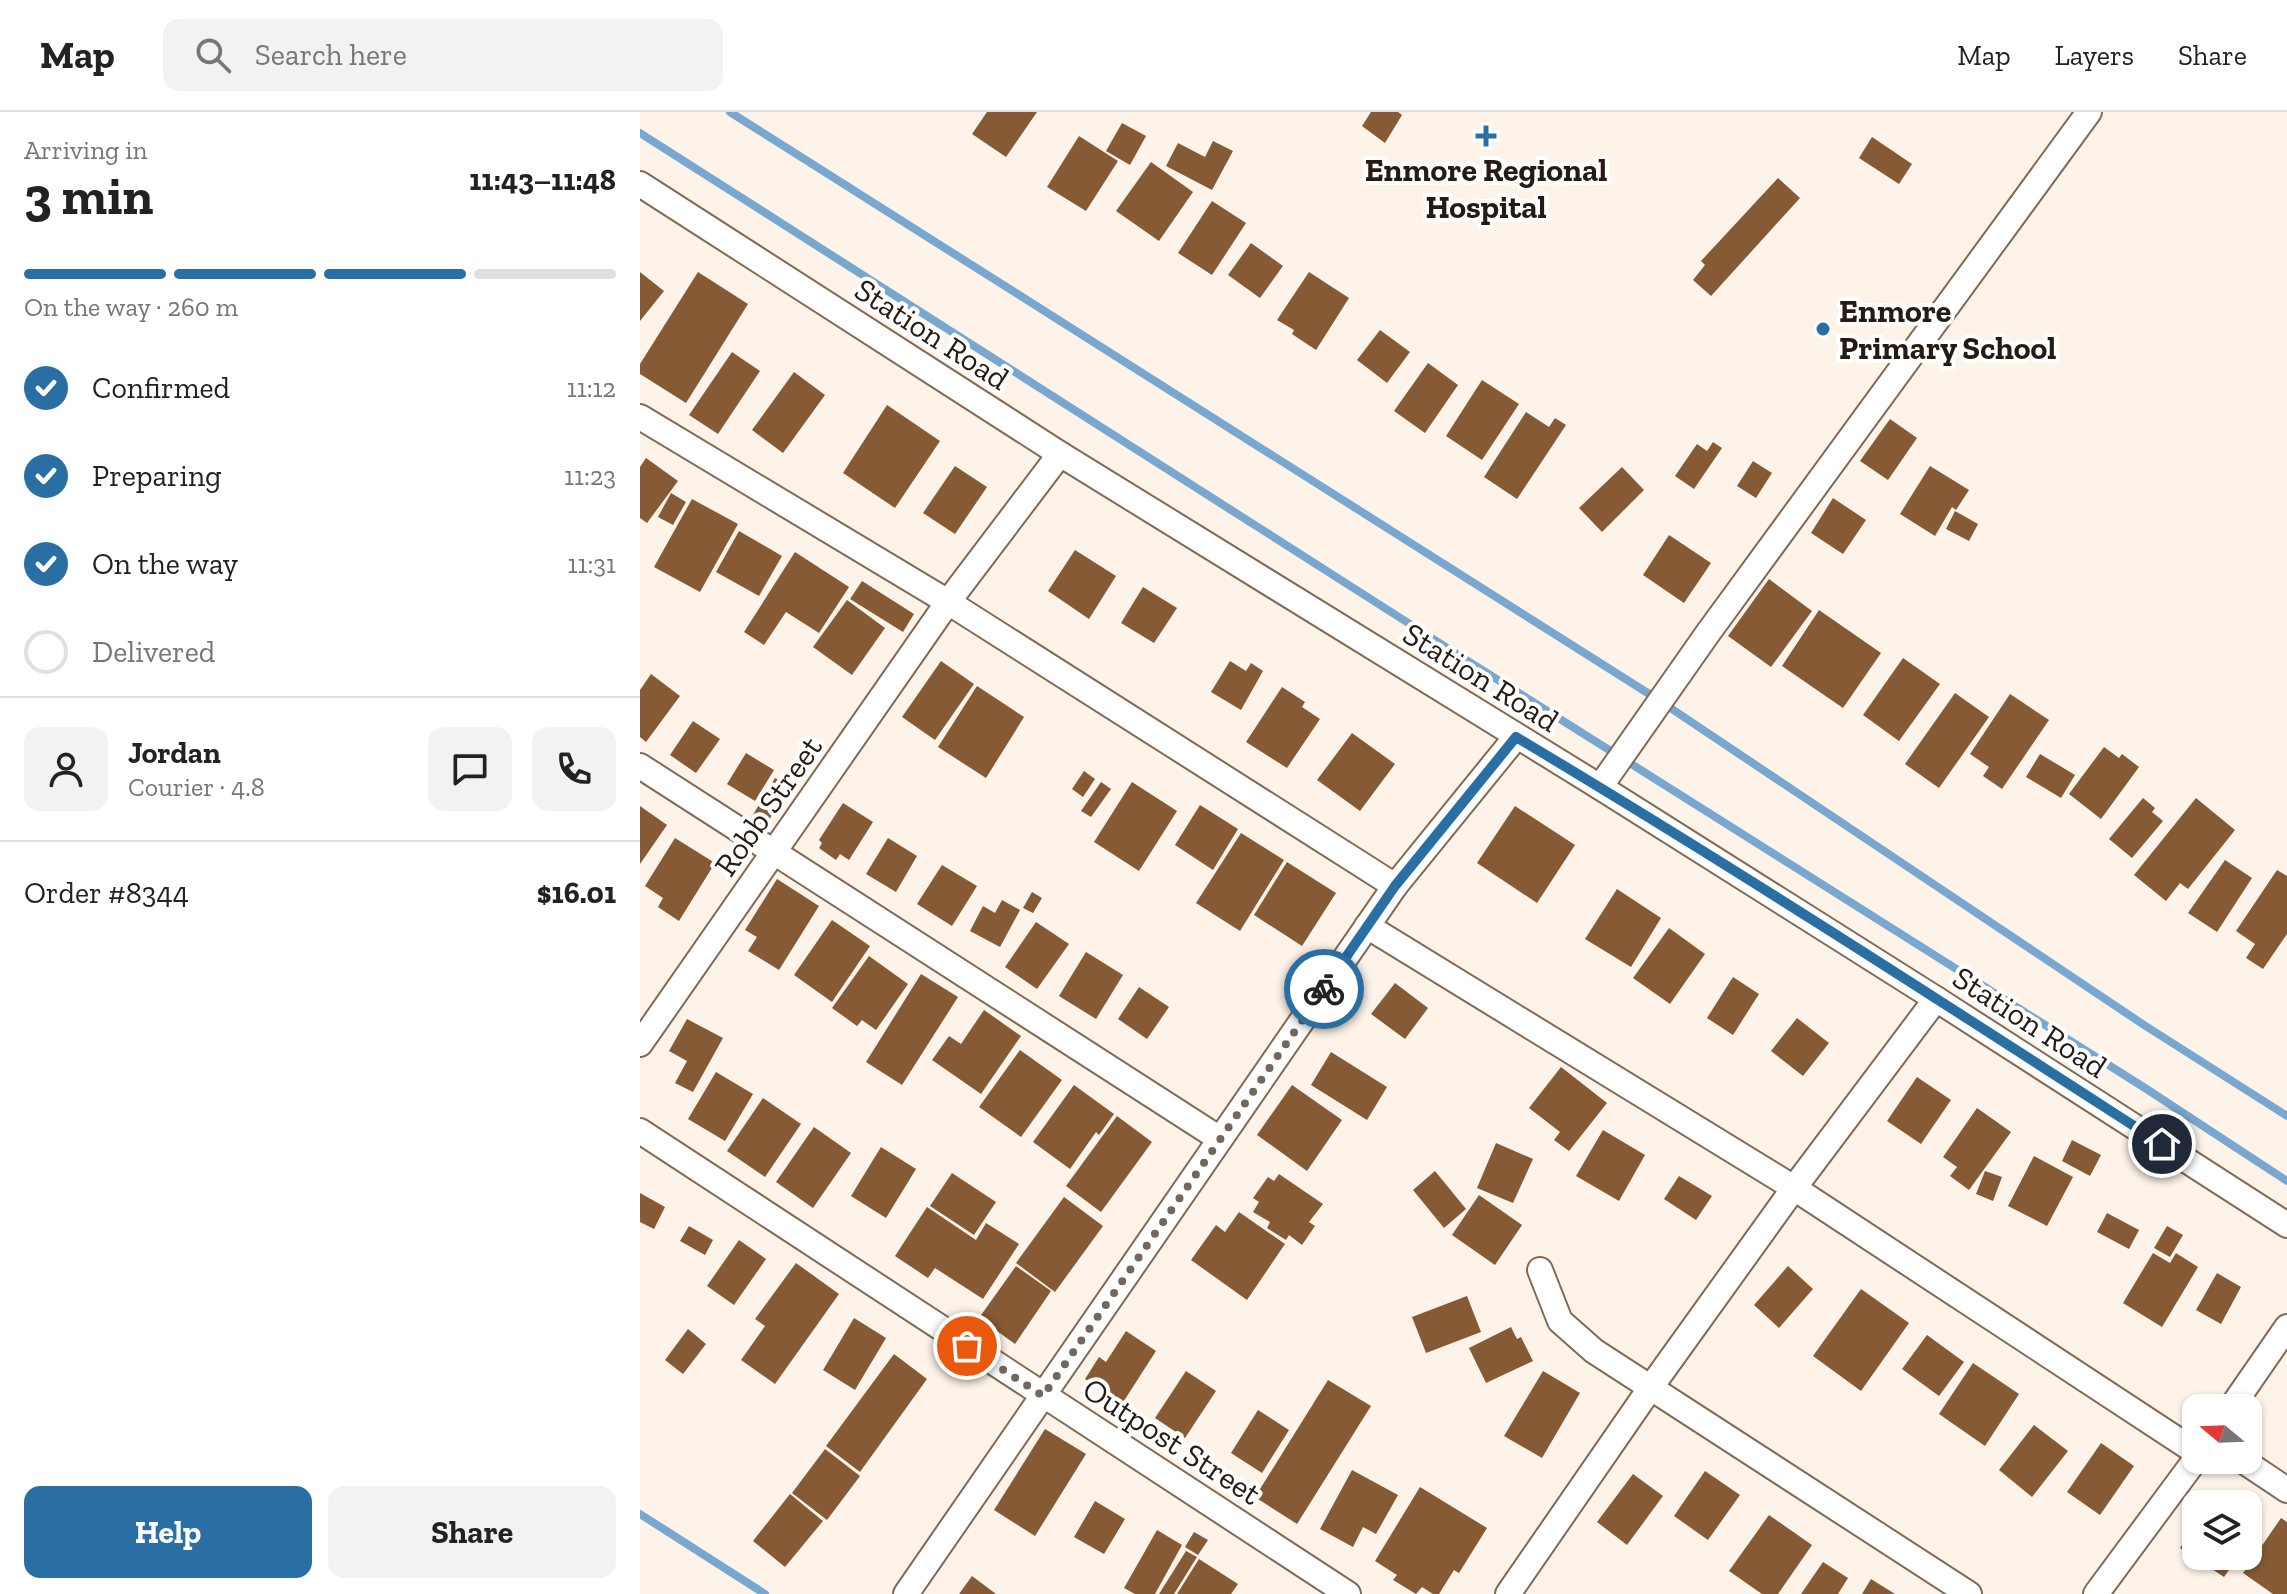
<!DOCTYPE html>
<html lang="en">
<head>
<meta charset="utf-8">
<style>
  body { margin:0; font-family:"Zilla Slab",serif; background:#f2f2f2; color:#222; height:100vh; display:flex; flex-direction:column; font-size:30px; white-space:nowrap }
  * { box-sizing:border-box; margin:0 }
  p { font-size:26px; color:#767676 }
  .icon { flex:none; width:44px; height:44px; fill:none; stroke:currentColor; stroke-width:2; stroke-linecap:round; stroke-linejoin:round }
  .map { position:relative; flex:1; overflow:hidden }
  .details { display:flex; flex-direction:column; background:#fff; width:640px }
  .details>* { flex:none }
  .needle { width:52px; rotate:289deg }
  .fabs { position:absolute; left:1542px; top:1282px; display:grid; gap:16px }
  .fabs a { display:grid; place-items:center; width:80px; height:80px; border-radius:16px; background:#fff; box-shadow:0 2px 6px #0004; font-size:40px }
  .pin { position:absolute; display:grid; place-items:center; width:68px; height:68px; color:#fff; margin:-34px; border:4px solid #fff; border-radius:50%; box-shadow:0 2px 8px #0007 }
  .courier { position:absolute; display:grid; place-items:center; width:80px; height:80px; margin:-40px; border:6px solid #2a6fa4; border-radius:50%; background:#fff; color:#222; box-shadow:0 2px 10px #0007 }
  .headline em { font-style:normal; font-weight:800 }
  .headline div { display:flex; flex-direction:column-reverse }
  .headline { display:flex; align-items:center; justify-content:space-between; height:136px; padding:0 24px }
  h1 { font-size:52px; font-weight:800; line-height:60px }
  .bar { display:grid; grid-template-columns:repeat(4,1fr); gap:12px 8px; align-content:center; height:96px; padding:0 24px }
  .bar i { height:10px; border-radius:6px; background:#e0e0e0 }
  .bar .active { background:#2a6fa4 }
  .bar p { grid-column:span 4 }
  .line { display:flex; align-items:center; gap:20px; padding:0 24px; border-top:2px solid #e0e0e0 }
  .line div { flex:1 }
  .round { display:grid; place-items:center; flex:none; width:84px; height:84px; border-radius:16px; background:#f2f2f2 }
  ol { padding:0 24px; list-style:none }
  li { display:flex; align-items:center; gap:24px; height:88px }
  li p { margin-inline-start:auto }
  li .icon { padding:8px; border-radius:50%; background:#2a6fa4; color:#fff; stroke-width:4 }
  li:last-child { color:#767676 }
  li i { width:44px; height:44px; border:4px solid #e0e0e0; border-radius:50% }
  .primary-button { display:flex; gap:16px; margin-top:auto; padding:16px 24px }
  .primary-button a { flex:1; height:92px; border-radius:16px; background:#2a6fa4; color:#fff; font-size:32px; font-weight:800; line-height:92px; text-align:center }
  .primary-button a+a { background:#f2f2f2; color:#222 }
  header { display:flex; align-items:center; gap:48px; box-sizing:border-box; height:112px; padding:0 40px; background:#fff; border-bottom:2px solid #e0e0e0 }
  header strong { font-size:38px }
  nav { display:flex; gap:44px; margin-inline-start:auto; font-size:28px }
  .search { width:560px; height:72px; background:#f2f2f2; display:flex; align-items:center; gap:20px; box-sizing:border-box; padding:0 28px; border-radius:16px; color:#767676; font-size:30px }
  main { display:flex; flex:1; min-height:0 }
  .map>svg:first-child { display:block }
  .lines { fill:none; stroke-linecap:round; stroke-linejoin:round }
  .stream { stroke:#78a7cf; stroke-width:8 }
  .building { fill:#855a34 }
  .minor-casing { stroke:#826954; stroke-width:28 }
  .minor { stroke:#fff; stroke-width:24 }
  .done { stroke:#71675d; stroke-width:8; stroke-dasharray:0 14.4 }
  .route { stroke:#2a6fa4; stroke-width:10 }
  .poi-dot { fill:#2a6fa4; stroke:#fff; stroke-width:3 }
  .labels { text-anchor:middle; stroke-width:8; stroke-linejoin:round; paint-order:stroke }
  .poi-label { font-size:32px; font-weight:bold; fill:#251b12; stroke:#fff }
  .street-label { font-size:32px; fill:#251b12; stroke:#fff }
</style>
</head>
<body>
<header>
<strong>Map</strong>
<div class="search"><svg class="icon" aria-label="search" viewBox="0 0 24 24"><circle cx="10" cy="10" r="6"/><path d="M15 15l6 6"/></svg>Search here</div>
<nav><a>Map</a><a>Layers</a><a>Share</a></nav>
</header>
<main>
<section class="details">
<div class="headline"><div><h1>3 min</h1><p>Arriving in</p></div><em>11:43–11:48</em></div>
<div class="bar"><i class="active"></i><i class="active"></i><i class="active"></i><i></i><p>On the way · 260 m</p></div>
<ol>
<li><svg class="icon" aria-label="check" viewBox="0 0 24 24"><path d="M5 12l5 5 9-10"/></svg>Confirmed<p>11:12</p></li>
<li><svg class="icon" aria-label="check" viewBox="0 0 24 24"><path d="M5 12l5 5 9-10"/></svg>Preparing<p>11:23</p></li>
<li><svg class="icon" aria-label="check" viewBox="0 0 24 24"><path d="M5 12l5 5 9-10"/></svg>On the way<p>11:31</p></li>
<li><i></i>Delivered</li>
</ol>
<div class="line" style="height:144px"><a class="round"><svg class="icon" aria-label="person" viewBox="0 0 24 24"><circle cx="12" cy="8" r="4"/><path d="M4 21q1-7 8-7t8 7"/></svg></a><div><b>Jordan</b><p>Courier · 4.8</p></div><a class="round"><svg class="icon" aria-label="chat" viewBox="0 0 24 24"><path d="M4 5h16v11H9l-5 4z"/></svg></a><a class="round"><svg class="icon" aria-label="phone" viewBox="0 0 24 24"><path d="M5 4h4l2 5-3 2q2 4 5 5l2-3 5 2v4C11 20 4 13 5 4z"/></svg></a></div>
<div class="line" style="height:104px"><div>Order #8344</div><b>$16.01</b></div>
<div class="primary-button"><a>Help</a><a>Share</a></div>
</section>
<div class="map">
<svg width="1647" height="1482" viewBox="0 0 1647 1482">
  <rect width="100%" height="100%" fill="#fef3e9"/>
  <g class="lines">
    <!-- stream -->
    <g class="stream">
      <path d="M90,0L1014,585L1504,913L1647,1004"/>
      <path d="M0,21L809,537L1505,976L1647,1069"/>
      <path d="M0,1402L125,1482"/>
    </g>
  </g>
  <!-- building -->
  <g class="building">
    <path d="M347,0H397L366,45L332,22Z"/>
    <path d="M731,0H758L762,3L745,31L722,14Z"/>
    <path d="M482,11L506,24L490,53L466,39Z"/>
    <path d="M439,24L478,49L446,99L407,75Z"/>
    <path d="M1232,25L1272,52L1259,72L1219,46Z"/>
    <path d="M573,29L593,39L572,78L526,54L538,31L565,45Z"/>
    <path d="M511,50L553,80L519,129L476,99Z"/>
    <path d="M1138,66L1160,86L1071,184L1053,168L1065,153L1061,149Z"/>
    <path d="M572,89L606,111L572,163L538,141Z"/>
    <path d="M611,131L643,154L620,186L588,163Z"/>
    <path d="M0,160L24,179L0,209Z"/>
    <path d="M58,160L108,192L46,291L0,262V252Z"/>
    <path d="M669,160L709,186L676,238L652,222L654,218L637,208Z"/>
    <path d="M740,218L770,240L747,271L717,248Z"/>
    <path d="M92,240L120,259L78,322L49,303Z"/>
    <path d="M788,251L818,273L785,321L754,299Z"/>
    <path d="M154,260L185,283L143,341L112,318Z"/>
    <path d="M842,268L879,292L842,348L806,324Z"/>
    <path d="M247,293L300,329L255,396L203,361Z"/>
    <path d="M886,300L909,315L915,306L926,313L877,387L844,365Z"/>
    <path d="M1250,307L1277,326L1248,368L1220,349Z"/>
    <path d="M1073,330L1082,336L1054,377L1035,364L1057,332L1067,339Z"/>
    <path d="M6,346L38,369L7,411L0,406V355Z"/>
    <path d="M1113,349L1132,361L1116,386L1097,374Z"/>
    <path d="M315,354L347,375L315,422L283,401Z"/>
    <path d="M1290,354L1329,378L1316,398L1312,395L1295,424L1260,402Z"/>
    <path d="M982,355L1004,378L962,420L939,396Z"/>
    <path d="M31,381L46,390L33,413L18,405Z"/>
    <path d="M1193,386L1226,408L1203,442L1171,421Z"/>
    <path d="M52,387L98,412L60,480L14,455Z"/>
    <path d="M1315,399L1338,412L1329,429L1306,417Z"/>
    <path d="M99,419L142,444L119,484L76,460Z"/>
    <path d="M1029,423L1071,451L1044,491L1003,463Z"/>
    <path d="M435,438L476,464L449,507L408,479Z"/>
    <path d="M155,440L209,475L179,521L146,500L124,533L104,520Z"/>
    <path d="M1129,467L1172,499L1131,555L1088,524Z"/>
    <path d="M222,469L274,502L263,520L210,487Z"/>
    <path d="M503,475L537,496L514,531L481,511Z"/>
    <path d="M207,488L245,516L212,563L173,535Z"/>
    <path d="M1179,498L1241,541L1203,596L1142,554Z"/>
    <path d="M1263,546L1300,572L1259,629L1223,603Z"/>
    <path d="M301,549L334,572L295,628L262,605Z"/>
    <path d="M590,549L606,559L611,551L623,559L601,598L571,580Z"/>
    <path d="M11,562L40,584L6,630L0,625V578Z"/>
    <path d="M337,574L384,605L346,666L298,635Z"/>
    <path d="M642,575L665,590L662,595L680,607L647,656L606,630Z"/>
    <path d="M1315,581L1349,605L1299,676L1265,652Z"/>
    <path d="M1370,582L1409,608L1362,677L1343,664L1349,655L1330,642Z"/>
    <path d="M53,609L80,627L56,661L30,643Z"/>
    <path d="M712,621L755,652L720,699L677,668Z"/>
    <path d="M1464,635L1479,646L1482,642L1499,655L1461,707L1429,682Z"/>
    <path d="M106,641L134,658L115,689L87,672Z"/>
    <path d="M1400,642L1435,663L1421,686L1386,665Z"/>
    <path d="M444,659L455,667L443,685L432,677Z"/>
    <path d="M135,666L149,674L125,715L111,706Z"/>
    <path d="M461,670L471,677L451,705L441,699Z"/>
    <path d="M492,670L537,699L499,759L454,730Z"/>
    <path d="M1503,686L1515,696L1512,700L1523,709L1492,746L1469,727Z"/>
    <path d="M1556,686L1595,718L1548,777L1540,771L1526,789L1494,763Z"/>
    <path d="M203,691L233,710L209,748L200,742L196,748L179,736L182,731L179,728Z"/>
    <path d="M560,693L598,717L573,758L535,733Z"/>
    <path d="M0,694L27,713L0,752Z"/>
    <path d="M875,694L935,733L897,791L837,751Z"/>
    <path d="M601,721L644,748L600,819L556,791Z"/>
    <path d="M35,726L75,751L39,809L18,795L23,786L5,774Z"/>
    <path d="M248,726L277,744L256,780L226,762Z"/>
    <path d="M1585,748L1612,766L1577,820L1548,801Z"/>
    <path d="M647,750L696,781L662,834L614,803Z"/>
    <path d="M302,753L337,774L312,814L277,792Z"/>
    <path d="M1637,758L1647,764V822L1623,857L1606,846L1615,832L1596,819Z"/>
    <path d="M137,767L179,794L139,858L108,839L117,825L105,818Z"/>
    <path d="M977,777L1021,806L991,855L945,827Z"/>
    <path d="M392,780L402,786L393,801L383,796Z"/>
    <path d="M362,788L380,798L360,835L330,819L343,794L355,801Z"/>
    <path d="M192,808L230,834L192,890L154,863Z"/>
    <path d="M396,810L429,832L397,877L365,855Z"/>
    <path d="M1029,816L1065,842L1030,892L993,866Z"/>
    <path d="M446,840L483,863L456,907L419,884Z"/>
    <path d="M229,844L268,872L236,918L222,908L217,914L192,896Z"/>
    <path d="M281,862L318,885L262,973L226,950Z"/>
    <path d="M1093,865L1119,882L1093,923L1067,906Z"/>
    <path d="M755,871L788,896L765,927L731,902Z"/>
    <path d="M499,875L529,895L507,927L478,907Z"/>
    <path d="M344,898L381,924L341,982L292,948L309,924L321,932Z"/>
    <path d="M1157,906L1189,931L1163,964L1131,939Z"/>
    <path d="M47,907L83,926L53,980L35,971L47,949L29,939Z"/>
    <path d="M380,938L422,968L381,1025L339,995Z"/>
    <path d="M691,940L747,975L727,1008L671,973Z"/>
    <path d="M921,955L967,991L929,1039L914,1028L920,1020L889,996Z"/>
    <path d="M76,960L113,982L85,1029L48,1007Z"/>
    <path d="M1277,965L1311,988L1281,1032L1247,1009Z"/>
    <path d="M434,973L474,1002L459,1023L456,1020L430,1057L393,1030Z"/>
    <path d="M652,973L702,1008L667,1059L617,1023Z"/>
    <path d="M123,986L161,1012L125,1065L87,1039Z"/>
    <path d="M1337,996L1371,1020L1329,1078L1310,1064L1317,1055L1303,1045Z"/>
    <path d="M477,1004L512,1030L461,1100L426,1074Z"/>
    <path d="M174,1015L211,1041L173,1096L136,1070Z"/>
    <path d="M963,1018L1005,1043L979,1089L936,1064Z"/>
    <path d="M1432,1028L1461,1043L1450,1064L1422,1049Z"/>
    <path d="M856,1031L893,1047L873,1091L837,1076Z"/>
    <path d="M241,1035L276,1057L246,1106L211,1084Z"/>
    <path d="M1394,1044L1433,1065L1407,1114L1368,1094Z"/>
    <path d="M795,1059L826,1097L804,1116L773,1078Z"/>
    <path d="M1345,1059L1362,1065L1353,1089L1336,1082Z"/>
    <path d="M312,1061L356,1090L334,1123L290,1094Z"/>
    <path d="M639,1062L683,1092L669,1110L675,1114L662,1133L649,1123L646,1128L627,1116L630,1110L613,1100L619,1090L613,1086L628,1065L634,1069Z"/>
    <path d="M1039,1064L1072,1084L1056,1108L1024,1087Z"/>
    <path d="M0,1081L25,1095L14,1117L0,1110Z"/>
    <path d="M839,1083L882,1113L855,1153L812,1123Z"/>
    <path d="M424,1085L463,1114L415,1180L376,1151Z"/>
    <path d="M287,1095L336,1128L346,1111L379,1132L343,1187L295,1156L288,1166L255,1144Z"/>
    <path d="M599,1100L645,1132L607,1188L551,1148L576,1113L585,1120Z"/>
    <path d="M1467,1101L1499,1118L1489,1137L1457,1120Z"/>
    <path d="M49,1114L73,1128L65,1143L40,1129Z"/>
    <path d="M1527,1114L1543,1123L1530,1145L1514,1136Z"/>
    <path d="M99,1128L126,1147L94,1193L67,1174Z"/>
    <path d="M1513,1141L1530,1151L1536,1141L1558,1155L1522,1215L1483,1191Z"/>
    <path d="M156,1151L199,1182L135,1272L101,1248L125,1214L115,1207Z"/>
    <path d="M376,1154L411,1179L375,1232L339,1206Z"/>
    <path d="M1148,1154L1173,1177L1139,1216L1114,1193Z"/>
    <path d="M1577,1161L1601,1175L1581,1212L1556,1198Z"/>
    <path d="M1221,1177L1269,1211L1221,1279L1173,1244Z"/>
    <path d="M827,1184L841,1220L786,1241L772,1205Z"/>
    <path d="M214,1206L246,1226L215,1278L183,1258Z"/>
    <path d="M871,1215L877,1227L881,1225L893,1249L846,1271L829,1236Z"/>
    <path d="M48,1217L66,1232L43,1262L25,1248Z"/>
    <path d="M486,1219L516,1239L482,1292L445,1267L459,1245L466,1250Z"/>
    <path d="M1287,1223L1324,1250L1299,1284L1262,1257Z"/>
    <path d="M254,1242L287,1267L220,1360L186,1334Z"/>
    <path d="M1333,1251L1379,1282L1345,1334L1299,1302Z"/>
    <path d="M546,1259L576,1279L545,1326L515,1306Z"/>
    <path d="M903,1259L940,1281L902,1346L864,1324Z"/>
    <path d="M688,1268L731,1294L657,1412L615,1385Z"/>
    <path d="M618,1298L649,1318L622,1361L591,1341Z"/>
    <path d="M1394,1313L1428,1339L1392,1385L1359,1358Z"/>
    <path d="M405,1317L446,1342L395,1424L354,1398Z"/>
    <path d="M1461,1331L1494,1354L1460,1403L1427,1380Z"/>
    <path d="M185,1337L220,1364L187,1408L152,1381Z"/>
    <path d="M712,1358L758,1383L736,1422L723,1415L713,1435L680,1417Z"/>
    <path d="M1065,1359L1100,1383L1068,1428L1034,1404Z"/>
    <path d="M993,1362L1023,1384L987,1433L957,1410Z"/>
    <path d="M780,1375L847,1416L819,1461L814,1458L799,1482H793L782,1475L776,1482L753,1468L757,1463L735,1449Z"/>
    <path d="M150,1382L183,1409L145,1455L113,1429Z"/>
    <path d="M455,1389L485,1407L464,1442L434,1425Z"/>
    <path d="M1129,1403L1172,1433L1138,1482H1122L1089,1459Z"/>
    <path d="M1641,1406L1647,1410V1482H1633L1603,1461Z"/>
    <path d="M1556,1412V1444H1599L1584,1465L1540,1436Z"/>
    <path d="M517,1418L542,1433L515,1482H495L484,1476Z"/>
    <path d="M554,1420L568,1428L558,1443L545,1435Z"/>
    <path d="M546,1439L557,1445L534,1482H519Z"/>
    <path d="M559,1447L598,1472L591,1482H537Z"/>
    <path d="M1183,1450L1208,1466L1198,1482H1161Z"/>
    <path d="M332,1464L356,1482H319Z"/>
    <path d="M1231,1467L1255,1482H1222Z"/>
  </g>
  <g class="lines">
    <defs>
      <g id="minor">
        <path d="M0,72L420,342L960,675L1296,887L1647,1113"/>
        <path d="M0,305L308,490L755,774"/>
        <path d="M0,654L580,1027"/>
        <path d="M960,675L1068,521L1449,0"/>
        <path d="M727,814L1154,1076L1556,1340"/>
        <path d="M0,932L308,490L420,342"/>
        <path d="M0,1019L708,1482"/>
        <path d="M900,1158L920,1209L954,1239L1329,1482"/>
        <path d="M1591,1296L1647,1215"/>
        <path d="M1602,1348L1647,1378"/>
        <path d="M266,1482L755,774L876,625"/>
        <path d="M868,1482L1011,1275L1154,1076L1296,887"/>
        <path d="M1456,1482L1556,1347"/>
      </g>
    </defs>
    <!-- minor casing -->
    <use href="#minor" class="minor-casing"/>
    <!-- minor -->
    <use href="#minor" class="minor"/>
  </g>
  <g class="lines">
    <!-- done -->
    <path class="done" d="M327,1234L403,1284L684,877"/>
    <!-- route -->
    <path class="route" d="M684,877L755,774L876,625C1094,755 1308,894 1522,1032"/>
  </g>
  <!-- markers -->
  <g class="poi-dot">
    <path d="M842 12h8v8h8v8h-8v8h-8v-8h-8v-8h8z"/>
    <circle cx="1183" cy="217" r="8"/>
  </g>
  <g class="labels">
    <!-- poi labels -->
    <g class="poi-label">
      <text x="846" y="69">Enmore Regional<tspan x="846" dy="37">Hospital</tspan></text>
      <text x="1199" y="210" text-anchor="start">Enmore<tspan x="1199" dy="37">Primary School</tspan></text>
    </g>
    <!-- street labels -->
    <g class="street-label">
      <text transform="translate(292 222) rotate(33)" y="11">Station Road</text>
      <text transform="translate(841 565) rotate(32)" y="11">Station Road</text>
      <text transform="translate(128 694) rotate(-55)" y="11">Robb Street</text>
      <text transform="translate(1390 910) rotate(33)" y="11">Station Road</text>
      <text transform="translate(532 1329) rotate(33)" y="11">Outpost Street</text>
    </g>
  </g>
</svg>
<div class="fabs">
<a><svg class="needle" viewBox="-14 -14 28 28"><path d="M0-13l5 13h-10z" fill="#e53935"/><path d="M0 13l5-13h-10z" fill="#767676"/></svg></a>
<a><svg class="icon" aria-label="layers" viewBox="0 0 24 24"><path d="M12 4l9 5-9 5-9-5zM3 14l9 5 9-5"/></svg></a>
</div>
<div class="pin" style="left:327px;top:1234px;background:#ea580c"><svg class="icon" aria-label="bag" viewBox="0 0 24 24"><path d="M5 8h14l-1 12H6zM9 8a3 3 0 0 1 6 0"/></svg></div>
<div class="pin" style="left:1522px;top:1032px;background:#1f2937"><svg class="icon" aria-label="home" viewBox="0 0 24 24"><path d="M3 11l9-7 9 7M6 9v11h12V9"/></svg></div>
<div class="courier" style="left:684px;top:877px"><svg class="icon" aria-label="bike" viewBox="0 0 24 24"><circle cx="6" cy="16" r="4"/><circle cx="18" cy="16" r="4"/><path d="M6 16l4-8h5l3 8M10 8l3 8H6M13 5h3"/></svg></div>
</div>
</main>
</body>
</html>
